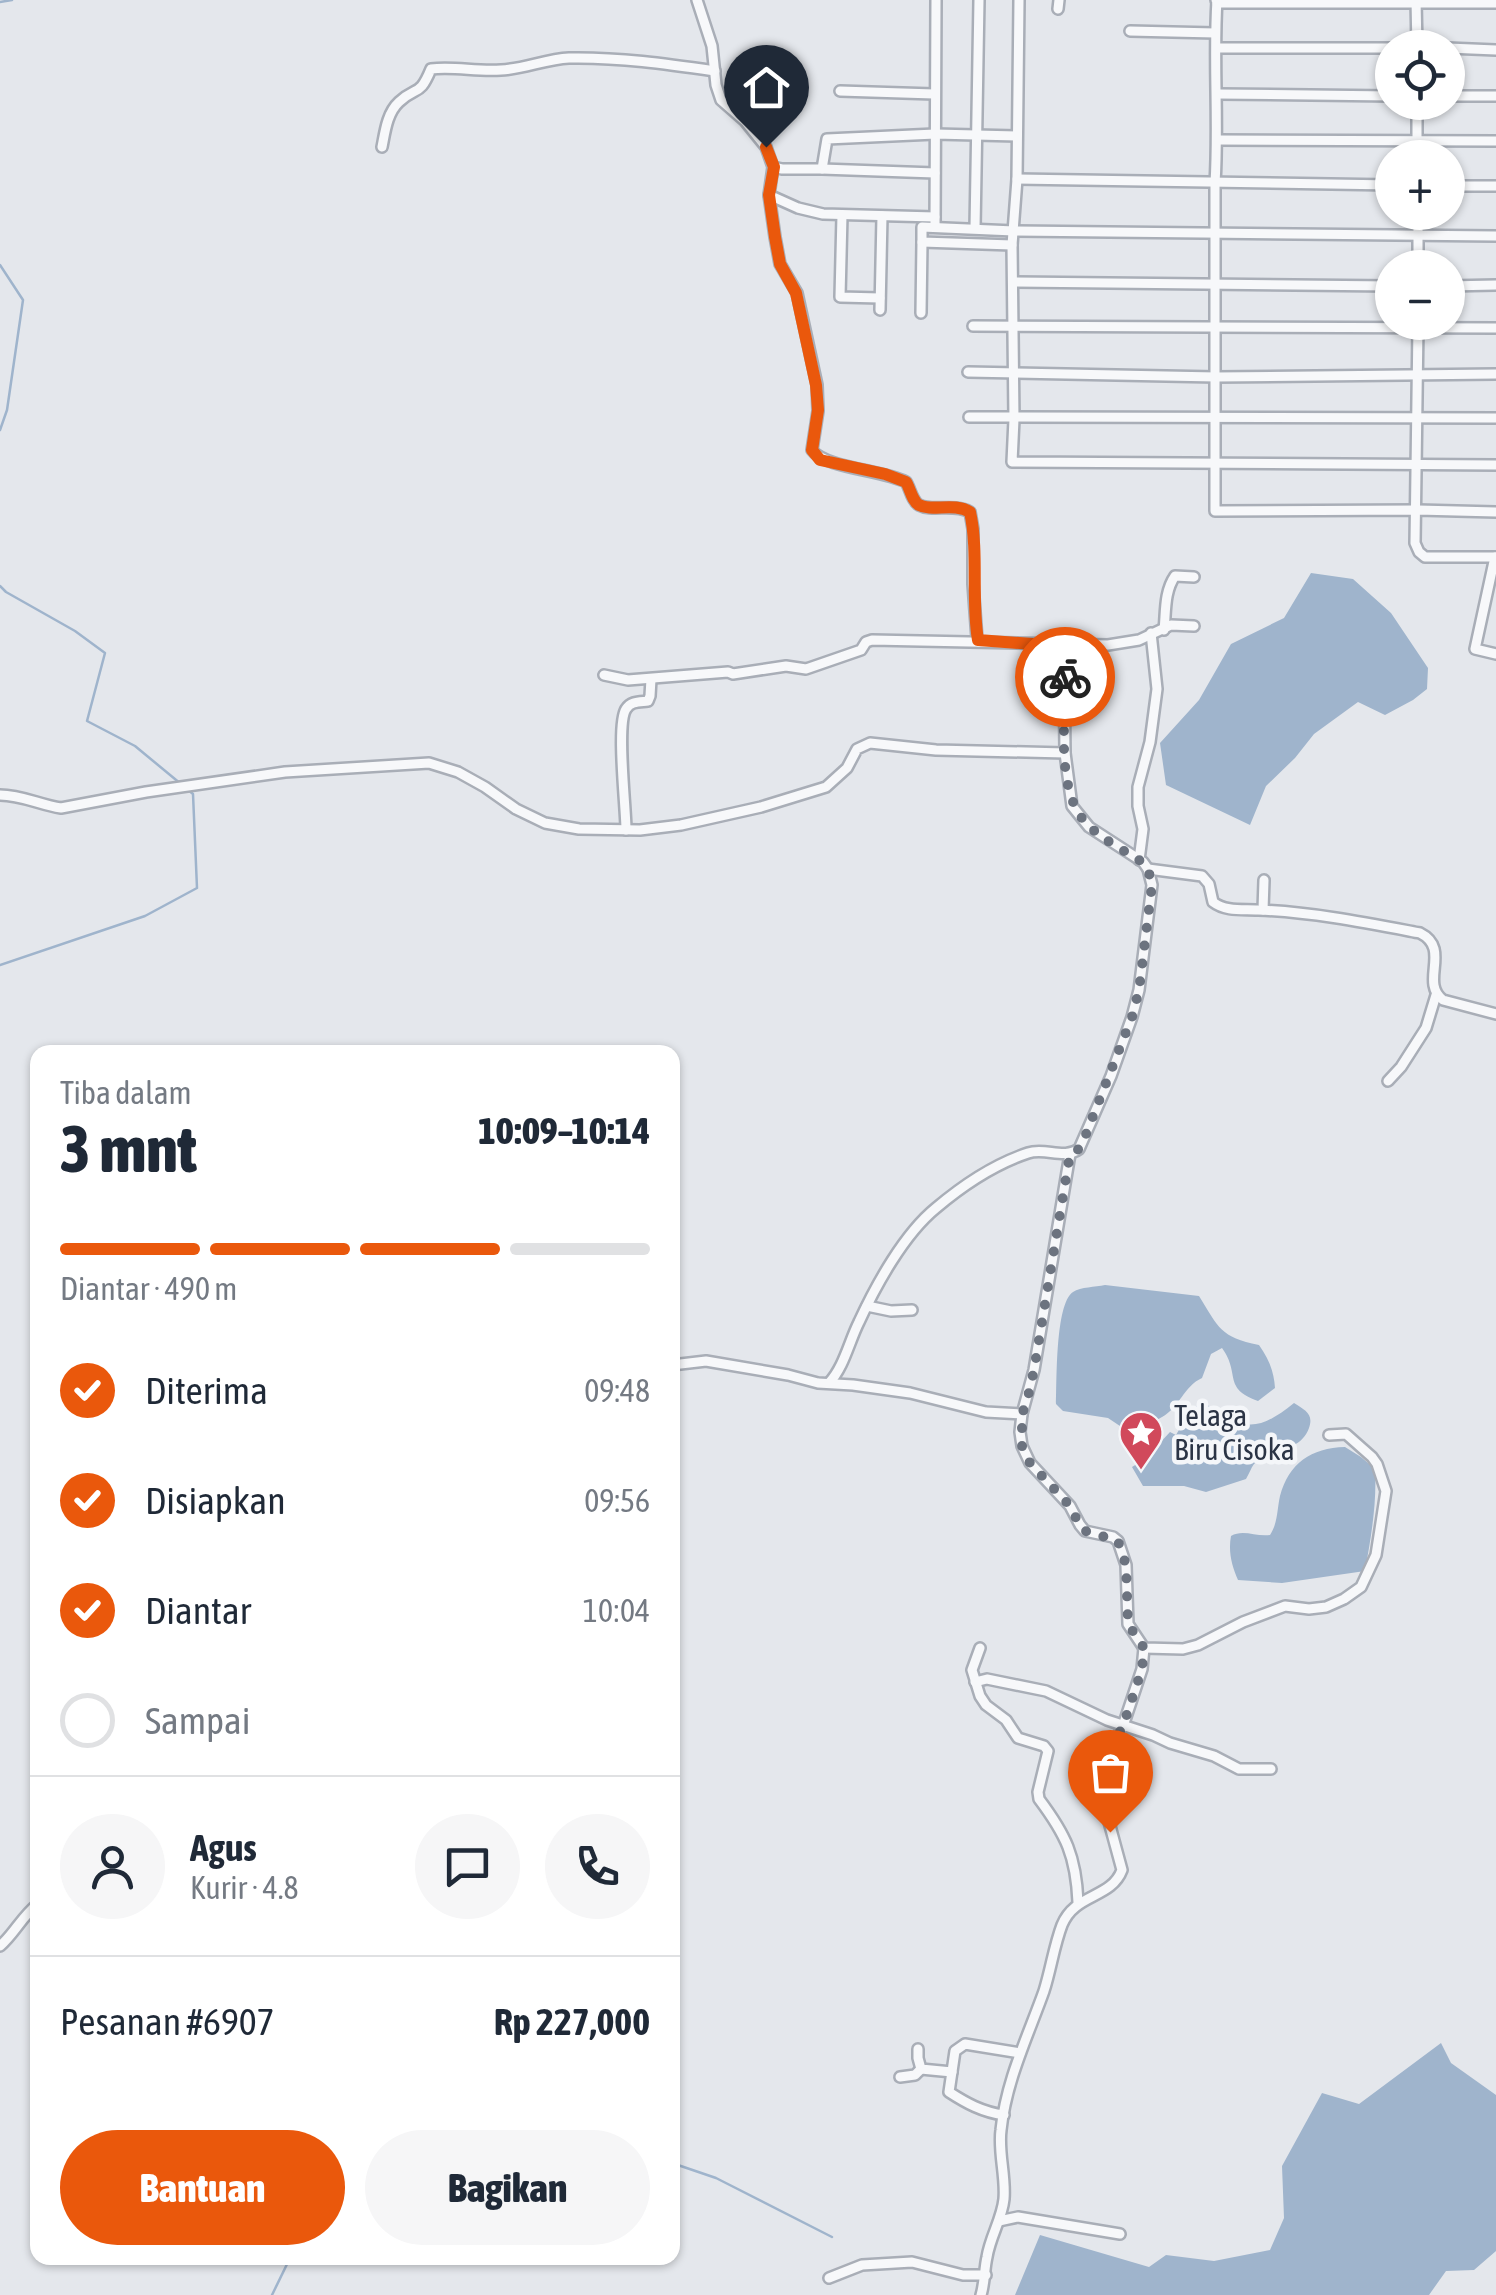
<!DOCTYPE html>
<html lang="id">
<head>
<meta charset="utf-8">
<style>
  body { margin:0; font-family:"Asap Condensed",sans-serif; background:#f6f6f7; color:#1f2937; height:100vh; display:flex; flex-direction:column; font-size:38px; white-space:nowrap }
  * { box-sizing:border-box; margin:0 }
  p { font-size:32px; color:#747a83 }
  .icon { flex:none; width:55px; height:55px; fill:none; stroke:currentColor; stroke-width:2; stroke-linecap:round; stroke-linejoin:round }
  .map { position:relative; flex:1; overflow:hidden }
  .drawer { position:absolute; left:30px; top:1045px; width:650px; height:1220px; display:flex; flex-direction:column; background:#fff; border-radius:20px; box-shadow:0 2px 8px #0004 }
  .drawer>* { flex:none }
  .tools { position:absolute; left:1375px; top:30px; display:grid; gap:20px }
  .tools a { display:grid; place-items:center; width:90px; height:90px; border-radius:50%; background:#fff; box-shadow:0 2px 8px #0004; font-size:50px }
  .pin { position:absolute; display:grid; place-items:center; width:85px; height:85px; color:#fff; margin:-102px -42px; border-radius:50% 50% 50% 0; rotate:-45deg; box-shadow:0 0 10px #0007 }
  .pin .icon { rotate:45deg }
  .courier { position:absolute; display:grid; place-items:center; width:100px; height:100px; margin:-50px; border:8px solid #ea580c; border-radius:50%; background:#fff; color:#222; box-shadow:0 2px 12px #0007 }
  .head em { font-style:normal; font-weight:800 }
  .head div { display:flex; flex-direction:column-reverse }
  .head { display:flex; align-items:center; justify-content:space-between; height:170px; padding:0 30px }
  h1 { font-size:65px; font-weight:800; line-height:75px }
  .bar { display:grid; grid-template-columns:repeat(4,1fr); gap:15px 10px; align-content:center; height:120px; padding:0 30px }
  .bar i { height:12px; border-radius:8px; background:#e0e1e3 }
  .bar .current { background:#ea580c }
  .bar p { grid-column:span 4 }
  .line { display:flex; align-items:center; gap:25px; padding:0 30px; border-top:2px solid #e0e1e3 }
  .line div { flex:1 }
  .round { display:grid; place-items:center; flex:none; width:105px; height:105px; border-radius:52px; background:#f6f6f7 }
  ol { padding:0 30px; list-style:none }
  li { display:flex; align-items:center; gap:30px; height:110px }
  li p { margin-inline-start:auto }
  li .icon { padding:10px; border-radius:50%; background:#ea580c; color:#fff; stroke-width:4 }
  li:last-child { color:#747a83 }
  li i { width:55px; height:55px; border:5px solid #e0e1e3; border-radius:50% }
  .button { display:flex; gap:20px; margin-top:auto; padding:20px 30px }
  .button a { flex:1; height:115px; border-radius:60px; background:#ea580c; color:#fff; font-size:40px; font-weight:800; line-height:115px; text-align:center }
  .button a+a { background:#f6f6f7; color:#1f2937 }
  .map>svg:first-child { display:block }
  .water { fill:#9fb4cc }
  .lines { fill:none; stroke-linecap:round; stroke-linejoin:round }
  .stream { stroke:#9fb4cc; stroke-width:2.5 }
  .street-casing { stroke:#a9aeb7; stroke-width:14 }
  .street { stroke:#f7f8fa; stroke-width:9 }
  .done { stroke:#6c737f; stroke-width:10; stroke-dasharray:0 18 }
  .route { stroke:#ea580c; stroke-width:12 }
  .labels { text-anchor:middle; stroke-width:9; stroke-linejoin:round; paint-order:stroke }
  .poi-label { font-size:30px; fill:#2b3445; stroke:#f4f6f9; text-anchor:start }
</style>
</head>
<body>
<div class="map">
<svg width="1496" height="2295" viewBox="0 0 1496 2295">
  <rect width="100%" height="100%" fill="#e4e7ec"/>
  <!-- water -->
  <g class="water">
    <path d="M1311,573L1353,579L1391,613L1428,668L1427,689L1413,700L1385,715L1358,702L1314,734L1295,758L1266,786L1250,825L1166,785L1160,743L1199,700L1231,644L1284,618Z"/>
    <path d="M1105,1285L1199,1296C1219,1328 1220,1337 1259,1345C1269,1359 1274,1372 1275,1388L1258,1401C1222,1388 1241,1374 1222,1348L1211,1354L1202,1378C1184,1386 1179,1408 1162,1417C1151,1424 1136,1426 1123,1428L1108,1418L1063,1411L1056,1404C1057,1382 1055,1304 1073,1292C1081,1287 1095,1287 1105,1285Z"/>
    <path d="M1294,1403C1305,1410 1314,1414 1309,1428C1301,1452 1270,1449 1254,1464C1251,1468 1249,1474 1246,1479L1206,1492L1184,1486H1143L1132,1467L1145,1459L1170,1432L1176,1435L1192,1407L1206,1404C1244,1431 1258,1432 1294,1403Z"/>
    <path d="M1345,1447L1361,1457L1375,1469C1377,1504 1371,1537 1365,1571L1282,1583L1238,1580C1232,1566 1228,1552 1231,1536C1243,1529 1256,1537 1270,1535C1278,1523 1277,1509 1280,1496C1289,1463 1311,1448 1345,1447Z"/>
    <path d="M1441,2043L1451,2063L1496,2095V2251L1474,2270L1446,2271L1429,2295H1015L1040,2235L1149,2267L1166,2255L1214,2261L1270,2250L1284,2218L1282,2166L1322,2093L1359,2104Z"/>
  </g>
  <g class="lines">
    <!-- stream -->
    <g class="stream">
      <path d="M0,2L12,0"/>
      <path d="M0,265L23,300L7,410L0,430"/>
      <path d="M0,586L6,592L75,631L105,653L87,721L135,746L181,784"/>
      <path d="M0,965L145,916L197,888L193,794L187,789"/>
      <path d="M672,2163L716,2178L832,2237"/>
      <path d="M272,2295L290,2258"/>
    </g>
    <defs>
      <g id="street">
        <path d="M697,0L712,46L716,85L721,100L745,121L766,147L773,167L769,195L775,237L780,264L797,293L817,385L818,411L812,450C825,468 882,470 906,482C910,488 912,501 919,505C932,512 954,503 970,512L973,529V584L977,639L979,642"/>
        <path d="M1019,0L1017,179L1012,245L1014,419L1012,462L1496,465"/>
        <path d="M1216,0H1217C1213,61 1219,122 1215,183V511L1418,510L1496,512"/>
        <path d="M1416,0L1417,48"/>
        <path d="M1217,3H1496"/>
        <path d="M1058,9L1059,0"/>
        <path d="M1130,31L1215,33"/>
        <path d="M1217,48H1392"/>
        <path d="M1448,48L1496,50"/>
        <path d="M840,91L934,94"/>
        <path d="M1218,94L1392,96"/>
        <path d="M1448,96H1496"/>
        <path d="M1417,102V158"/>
        <path d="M1218,140L1496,141"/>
        <path d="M382,147C385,132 387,113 399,102C417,85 419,98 431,69C454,66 477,72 501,70C524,69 546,59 569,58C618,57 667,64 715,71"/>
        <path d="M773,167L782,169H822L827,139L935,134L1017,136"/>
        <path d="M822,169L935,173"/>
        <path d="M1017,179L1392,185"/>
        <path d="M1448,186H1496"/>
        <path d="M769,195L798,208L823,214L935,217"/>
        <path d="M1418,212V268"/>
        <path d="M842,215L840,297L880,298"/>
        <path d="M935,227L936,0"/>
        <path d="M975,228L979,0"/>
        <path d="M1012,245L922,242V227L1014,231L1496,236"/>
        <path d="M1013,282L1392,286"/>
        <path d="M1448,286L1496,285"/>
        <path d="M880,310L882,216"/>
        <path d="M921,313L922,242"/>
        <path d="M1418,325L1415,543L1419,552L1425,557H1496"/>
        <path d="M973,326L1496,328"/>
        <path d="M968,372L1216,377L1496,374"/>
        <path d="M969,417L1496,418"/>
        <path d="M1495,557L1475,649L1496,654"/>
        <path d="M1164,630C1166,612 1164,592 1175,576L1194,577"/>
        <path d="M604,675L628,680L728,672L733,674L786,666L806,669L861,650L866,642L872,640L1108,645L1139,640L1171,625L1194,626"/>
        <path d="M0,795C22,795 40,805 61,808L146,792L285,772L429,763L458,772L485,787L516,809L545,823L579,829L640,830L681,825L761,807L826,787L847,768L857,749L870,743L936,750L1065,753"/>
        <path d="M626,830C626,807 616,724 626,709C631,701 639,702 648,701L650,696L651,679"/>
        <path d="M1139,860L1143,829L1138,806V787L1150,742L1157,689L1151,633"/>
        <path d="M1148,869L1202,876L1209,884L1213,902C1226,912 1243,909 1258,910C1312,912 1367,923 1420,933C1452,949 1419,982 1443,1000L1496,1014"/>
        <path d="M1263,910L1264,880"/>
        <path d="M1388,1081L1401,1067L1426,1028L1436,995"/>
        <path d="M1070,1154L1034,1370L1022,1414L1020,1432L1022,1446L1030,1463L1070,1506L1080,1525L1085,1531L1113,1537L1118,1541L1126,1565L1128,1624L1144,1648L1183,1649L1198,1645L1243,1622L1285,1606L1309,1609L1326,1607L1344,1599L1361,1587L1376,1555L1386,1491L1377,1464L1372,1457L1346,1434L1329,1435"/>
        <path d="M867,1306L891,1311L912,1310"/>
        <path d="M672,1365L706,1361L788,1375L818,1383L853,1385L910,1393L986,1412L1022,1414"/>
        <path d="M829,1383C844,1367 849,1342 859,1322C876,1285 904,1234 936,1208C962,1186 995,1164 1028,1153C1045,1147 1064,1160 1079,1149L1111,1076L1132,1017L1139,990L1152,885L1148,869L1143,862L1089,827L1072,806L1065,753L1064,663L1061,645"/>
        <path d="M980,1648L972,1670L980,1696L986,1705L1006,1720L1018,1738L1044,1746L1048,1751L1038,1792L1039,1799C1066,1835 1076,1856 1078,1902"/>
        <path d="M975,1682L987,1679L1046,1691L1107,1720L1153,1735L1170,1743L1214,1756L1239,1769H1271"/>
        <path d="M0,1946C15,1933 22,1916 38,1904"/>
        <path d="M918,2049V2058L921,2069L952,2072"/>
        <path d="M900,2077L915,2075L921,2069"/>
        <path d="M1004,2115C982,2112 966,2103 949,2092L955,2051L965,2044L1020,2053"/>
        <path d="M999,2221L1018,2217L1120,2234"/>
        <path d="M829,2278L862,2265L912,2262L963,2275H986"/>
        <path d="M981,2295C985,2282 984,2270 987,2257C990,2237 1002,2219 1004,2199C1006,2176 998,2152 1001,2130C1006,2081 1028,2036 1044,1991C1051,1969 1054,1946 1062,1925C1075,1893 1111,1899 1122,1870L1106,1811L1109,1771L1113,1745L1123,1726L1142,1669L1144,1648"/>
      </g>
    </defs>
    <!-- street casing -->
    <use href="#street" class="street-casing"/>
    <!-- street -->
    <use href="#street" class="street"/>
  </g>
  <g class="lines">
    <!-- done -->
    <path class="done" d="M1065,677C1066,722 1054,795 1090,827C1105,841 1125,851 1142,862L1148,869L1152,885L1139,990L1132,1017L1086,1134L1079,1149L1070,1154L1034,1370L1027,1401L1022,1414V1446L1030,1463L1070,1506L1080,1526L1085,1531L1118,1541L1126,1565L1128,1624L1144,1648L1142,1669L1123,1726L1113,1745L1106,1811L1110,1832"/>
    <!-- route -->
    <path class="route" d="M766,147L774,167L769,195L775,237L780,264L796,293L816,385L818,410L812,450L820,460L885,474L906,482C910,488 912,501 919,505C932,512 954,502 970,512C979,552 971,599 978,640L1061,646L1065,677"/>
  </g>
  <!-- icons -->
  <defs>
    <symbol id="sight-pin" viewBox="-11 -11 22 30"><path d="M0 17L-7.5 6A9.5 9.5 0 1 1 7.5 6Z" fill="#d1495b" stroke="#f4f6f9"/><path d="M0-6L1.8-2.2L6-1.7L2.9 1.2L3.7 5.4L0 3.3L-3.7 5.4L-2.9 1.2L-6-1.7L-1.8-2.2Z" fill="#fff"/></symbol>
  </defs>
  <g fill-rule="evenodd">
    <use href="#sight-pin" x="1116" y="1408" width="50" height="68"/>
  </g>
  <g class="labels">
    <!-- poi labels -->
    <g class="poi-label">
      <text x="1174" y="1426">Telaga<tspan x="1174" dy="34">Biru Cisoka</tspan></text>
    </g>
  </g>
</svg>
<div class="tools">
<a><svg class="icon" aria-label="locate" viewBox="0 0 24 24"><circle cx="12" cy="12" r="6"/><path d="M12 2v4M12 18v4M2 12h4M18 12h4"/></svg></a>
<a>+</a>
<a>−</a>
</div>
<div class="pin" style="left:1110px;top:1832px;background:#ea580c"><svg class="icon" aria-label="bag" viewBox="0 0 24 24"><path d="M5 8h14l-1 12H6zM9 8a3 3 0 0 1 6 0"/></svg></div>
<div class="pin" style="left:766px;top:147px;background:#1f2937"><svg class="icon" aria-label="home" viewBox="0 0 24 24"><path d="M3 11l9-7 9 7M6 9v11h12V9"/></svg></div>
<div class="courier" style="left:1065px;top:677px"><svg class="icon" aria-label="bike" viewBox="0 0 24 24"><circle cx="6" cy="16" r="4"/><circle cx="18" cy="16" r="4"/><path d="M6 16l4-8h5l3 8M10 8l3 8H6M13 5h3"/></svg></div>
<section class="drawer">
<div class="head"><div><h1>3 mnt</h1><p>Tiba dalam</p></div><em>10:09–10:14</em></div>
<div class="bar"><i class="current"></i><i class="current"></i><i class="current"></i><i></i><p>Diantar · 490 m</p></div>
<ol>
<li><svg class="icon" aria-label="check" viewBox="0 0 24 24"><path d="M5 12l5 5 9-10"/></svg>Diterima<p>09:48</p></li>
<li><svg class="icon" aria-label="check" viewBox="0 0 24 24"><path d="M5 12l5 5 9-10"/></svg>Disiapkan<p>09:56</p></li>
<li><svg class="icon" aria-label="check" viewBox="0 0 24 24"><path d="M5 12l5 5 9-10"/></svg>Diantar<p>10:04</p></li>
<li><i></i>Sampai</li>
</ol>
<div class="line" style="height:180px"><a class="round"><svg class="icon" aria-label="person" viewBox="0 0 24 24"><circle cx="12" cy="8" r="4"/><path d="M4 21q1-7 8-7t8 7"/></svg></a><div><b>Agus</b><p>Kurir · 4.8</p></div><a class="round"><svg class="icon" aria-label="chat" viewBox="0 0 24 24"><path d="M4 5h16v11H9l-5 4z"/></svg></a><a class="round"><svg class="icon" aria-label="phone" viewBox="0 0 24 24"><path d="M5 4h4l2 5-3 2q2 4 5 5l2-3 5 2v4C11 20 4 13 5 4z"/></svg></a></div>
<div class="line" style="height:130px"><div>Pesanan #6907</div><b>Rp 227,000</b></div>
<div class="button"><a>Bantuan</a><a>Bagikan</a></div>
</section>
</div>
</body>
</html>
